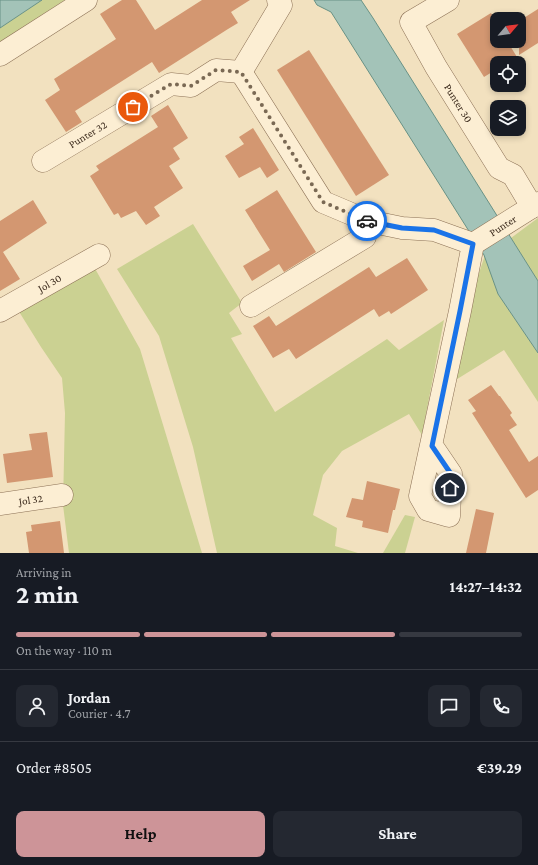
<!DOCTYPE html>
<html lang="en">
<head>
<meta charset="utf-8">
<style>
  body { margin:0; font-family:"Crimson Pro",serif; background:#242831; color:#f1f3f6; height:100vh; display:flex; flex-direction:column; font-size:15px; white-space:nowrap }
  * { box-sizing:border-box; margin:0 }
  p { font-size:13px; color:#9ea1a6 }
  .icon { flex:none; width:22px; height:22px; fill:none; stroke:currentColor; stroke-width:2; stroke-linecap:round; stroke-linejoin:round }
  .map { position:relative; height:553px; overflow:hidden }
  .panel { display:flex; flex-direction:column; background:#171b24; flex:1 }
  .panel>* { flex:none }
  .needle { width:26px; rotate:61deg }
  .buttons { position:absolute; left:490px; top:12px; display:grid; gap:8px }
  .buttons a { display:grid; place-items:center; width:36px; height:36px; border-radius:8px; background:#171b24; box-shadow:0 2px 6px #0003; font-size:20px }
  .pin { position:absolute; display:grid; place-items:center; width:34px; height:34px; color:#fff; margin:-17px; border:2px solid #fff; border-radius:50%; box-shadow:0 1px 4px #0007 }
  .courier { position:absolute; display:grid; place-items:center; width:40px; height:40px; margin:-20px; border:3px solid #1a73e8; border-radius:50%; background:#fff; color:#222; box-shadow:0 1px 5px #0007 }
  .summary em { font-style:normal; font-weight:700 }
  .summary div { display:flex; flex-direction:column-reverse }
  .summary { display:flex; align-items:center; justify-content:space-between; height:68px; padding:0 16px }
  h1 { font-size:26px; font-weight:700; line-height:30px }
  .bar { display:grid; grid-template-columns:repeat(4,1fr); gap:6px 4px; align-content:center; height:48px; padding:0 16px }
  .bar i { height:5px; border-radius:3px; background:#363941 }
  .bar .selected { background:#cd9498 }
  .bar p { grid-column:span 4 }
  .line { display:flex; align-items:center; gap:10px; padding:0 16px; border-top:1px solid #363941 }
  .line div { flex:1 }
  .round { display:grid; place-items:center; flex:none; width:42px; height:42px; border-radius:8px; background:#242831 }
  .button { display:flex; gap:8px; margin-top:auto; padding:8px 16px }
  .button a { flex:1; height:46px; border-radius:8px; background:#cd9498; color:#111; font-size:16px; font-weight:700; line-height:46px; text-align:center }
  .button a+a { background:#242831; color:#f1f3f6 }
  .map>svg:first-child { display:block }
  .green { fill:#cbd192 }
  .water { fill:#a3c3b8; stroke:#699286 }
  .building { fill:#d39771 }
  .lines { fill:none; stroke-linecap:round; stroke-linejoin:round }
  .minor-casing { stroke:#8c7156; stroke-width:23 }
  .minor { stroke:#fceed3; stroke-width:22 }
  .done { stroke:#7a6954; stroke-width:4; stroke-dasharray:0 7.2 }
  .route { stroke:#1a73e8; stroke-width:5 }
  .labels { text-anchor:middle; stroke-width:3.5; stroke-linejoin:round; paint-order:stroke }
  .street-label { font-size:11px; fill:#3a291b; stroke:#f8ebcf }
</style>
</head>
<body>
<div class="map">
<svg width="538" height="553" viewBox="0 0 538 553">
  <rect width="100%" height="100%" fill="#f2e1bf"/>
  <!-- green -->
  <g class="green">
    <path d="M42,0H65L0,42V28Z"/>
    <path d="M538,218V281L511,238Z"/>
    <path d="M193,224L242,303L229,313L242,334L231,338L275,412L387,339L399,350L444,320L422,435L409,414L342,451L323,475L313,515L337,528L335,546L358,553H217L193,447L159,336L117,269Z"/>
    <path d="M485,255L498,294L538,353V402L504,350L454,381L478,276Z"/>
    <path d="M93,265L140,349L202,553H69L63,505L65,413L62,378L41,347L18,310Z"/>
    <path d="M405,515L415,517L405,553H383Z"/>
  </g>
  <!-- water -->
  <g class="water">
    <path d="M0,0H42L0,28Z"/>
    <path d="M314,0H361L373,18L538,281V353L498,294L484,255L331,12L317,5Z"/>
  </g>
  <!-- building -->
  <g class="building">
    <path d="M122,0H136L155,30L202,0H250L231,12L238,23L228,29L159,73L152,62L75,111L82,122L66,132L45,100L60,90L54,79L116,39L100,14Z"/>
    <path d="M538,9V43L519,55V21Z"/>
    <path d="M491,13L497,24V41H507L517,57L507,63H497V69L484,77L457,34Z"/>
    <path d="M309,50L389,175L356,196L277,70Z"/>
    <path d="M168,105L188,138L173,148L180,159L169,166L183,188L154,207L160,216L146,225L136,211L121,218L118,213L114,215L90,176L99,170L96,166L158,127L151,116Z"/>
    <path d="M253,128L279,170L267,178L260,167L239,178L225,156L244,144L239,137Z"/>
    <path d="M277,190L316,252L284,272L279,264L252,281L243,266L270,250L245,210Z"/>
    <path d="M33,200L47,223L3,252L20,279L0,291V221Z"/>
    <path d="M407,258L428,290L391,314L389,311L379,317L374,309L296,359L289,349L273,358L253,326L269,316L276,326L369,267L376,277Z"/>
    <path d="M491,385L499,396H500L512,413L510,415L517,425L509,430L529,462L538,456V490L526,498L472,413L476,411L468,400Z"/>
    <path d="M47,432L53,477L7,483L3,454L32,450L29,434Z"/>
    <path d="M367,481L400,489L395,510H393L388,533L362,527L363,521L346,517L352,498L363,500Z"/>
    <path d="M476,509L494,513L486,553H466Z"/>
    <path d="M60,521L64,553H29L26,532L32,531L31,525Z"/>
  </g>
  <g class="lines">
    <defs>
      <g id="minor">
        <path id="s1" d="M448,0L411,22L436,67L499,168L513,175L532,207L538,203"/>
        <path d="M0,55L86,0"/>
        <path d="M241,72L323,202L368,221L402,228L434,230L473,244L460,311L420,496L428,510L449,516L451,474L432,446"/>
        <path id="s2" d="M43,161L171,84L191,86L216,70L241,72L281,5L278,0"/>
        <path id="s3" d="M473,244L532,207"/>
        <path d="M251,306L365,237L368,221"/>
        <path id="s4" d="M0,311L99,255"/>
        <path id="s5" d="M0,504L62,495"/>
      </g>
    </defs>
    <!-- minor casing -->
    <use href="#minor" class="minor-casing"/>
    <!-- minor -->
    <use href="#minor" class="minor"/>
  </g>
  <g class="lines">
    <!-- done -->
    <path class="done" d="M133,107L171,84L191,86L216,70L241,72L323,202L367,221"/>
    <!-- route -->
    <path class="route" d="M367,221L402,228L434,230L473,244L460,311L432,446L451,474L450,488"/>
  </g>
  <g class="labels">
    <!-- street labels -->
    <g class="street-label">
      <text dy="4" stroke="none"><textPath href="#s1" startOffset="137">Punter 30</textPath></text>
      <text dy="4" stroke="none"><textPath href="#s2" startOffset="52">Punter 32</textPath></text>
      <text dy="4" stroke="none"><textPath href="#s3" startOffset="35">Punter</textPath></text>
      <text dy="4" stroke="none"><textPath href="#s4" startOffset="57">Jol 30</textPath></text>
      <text dy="4" stroke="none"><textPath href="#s5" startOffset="31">Jol 32</textPath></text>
    </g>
  </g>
</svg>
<div class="buttons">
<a><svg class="needle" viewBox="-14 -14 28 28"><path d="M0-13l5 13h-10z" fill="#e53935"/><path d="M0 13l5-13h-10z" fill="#9ea1a6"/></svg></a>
<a><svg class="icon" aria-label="locate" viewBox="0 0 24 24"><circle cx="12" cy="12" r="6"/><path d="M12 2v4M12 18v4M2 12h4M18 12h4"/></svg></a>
<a><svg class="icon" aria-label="layers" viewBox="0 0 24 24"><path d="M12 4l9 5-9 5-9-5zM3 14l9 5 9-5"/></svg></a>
</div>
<div class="pin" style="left:133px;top:107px;background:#ea580c"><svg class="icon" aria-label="bag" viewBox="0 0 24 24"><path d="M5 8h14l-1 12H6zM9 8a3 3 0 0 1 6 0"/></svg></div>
<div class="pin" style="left:450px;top:488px;background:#1f2937"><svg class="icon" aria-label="home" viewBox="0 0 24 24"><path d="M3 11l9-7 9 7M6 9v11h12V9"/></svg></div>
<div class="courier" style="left:367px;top:221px"><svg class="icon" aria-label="car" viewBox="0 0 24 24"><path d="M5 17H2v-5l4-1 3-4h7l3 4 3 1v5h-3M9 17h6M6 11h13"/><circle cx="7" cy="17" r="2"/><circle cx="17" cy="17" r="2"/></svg></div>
</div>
<section class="panel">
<div class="summary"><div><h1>2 min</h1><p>Arriving in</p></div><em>14:27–14:32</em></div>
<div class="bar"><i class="selected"></i><i class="selected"></i><i class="selected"></i><i></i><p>On the way · 110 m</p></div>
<div class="line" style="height:72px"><a class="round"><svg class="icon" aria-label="person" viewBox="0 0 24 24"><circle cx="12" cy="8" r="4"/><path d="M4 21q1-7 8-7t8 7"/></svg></a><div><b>Jordan</b><p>Courier · 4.7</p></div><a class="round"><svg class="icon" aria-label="chat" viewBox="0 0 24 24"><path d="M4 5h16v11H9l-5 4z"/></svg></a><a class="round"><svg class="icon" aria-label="phone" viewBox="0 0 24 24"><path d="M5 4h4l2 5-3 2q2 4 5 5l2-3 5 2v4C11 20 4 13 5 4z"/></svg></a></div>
<div class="line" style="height:52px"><div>Order #8505</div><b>€39.29</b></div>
<div class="button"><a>Help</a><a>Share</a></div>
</section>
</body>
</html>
